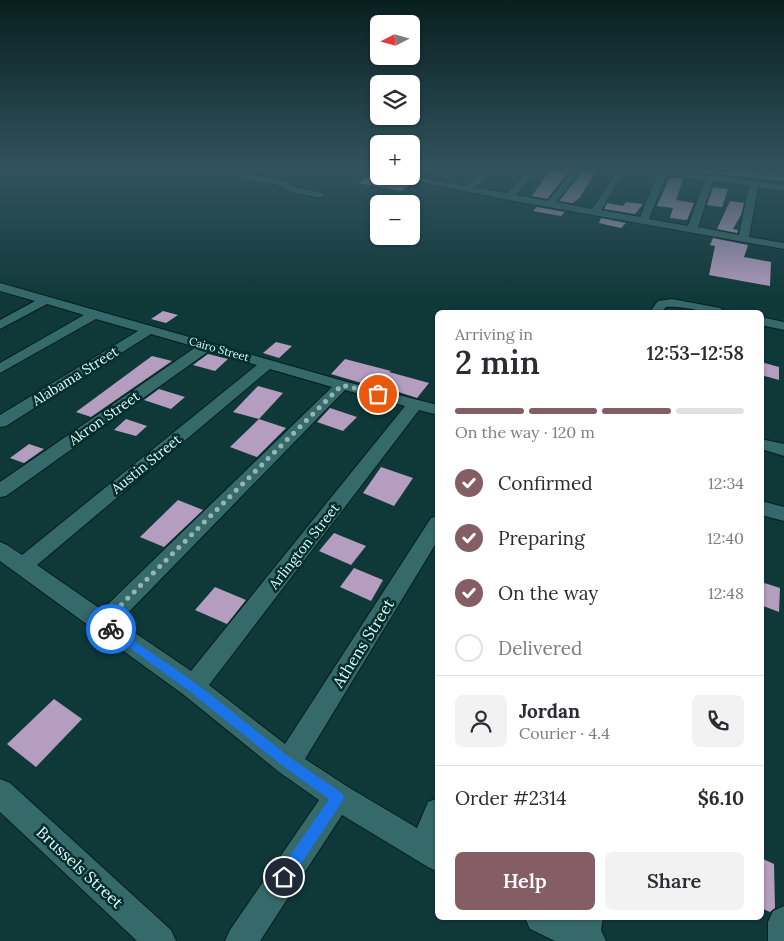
<!DOCTYPE html>
<html lang="en">
<head>
<meta charset="utf-8">
<style>
  body { margin:0; font-family:Lora,serif; background:#f2f2f3; color:#2b2b33; height:100vh; display:flex; flex-direction:column; font-size:19px; white-space:nowrap }
  * { box-sizing:border-box; margin:0 }
  p { font-size:16px; color:#7c7c81 }
  .icon { flex:none; width:28px; height:28px; fill:none; stroke:currentColor; stroke-width:2; stroke-linecap:round; stroke-linejoin:round }
  .map { position:relative; flex:1; overflow:hidden }
  .sheet { position:absolute; left:435px; top:310px; width:329px; height:610px; display:flex; flex-direction:column; background:#fff; border-radius:8px; box-shadow:0 1px 4px #0004 }
  .sheet>* { flex:none }
  .needle { width:32px; rotate:264deg }
  .controls { position:absolute; left:370px; top:15px; display:grid; gap:10px }
  .controls a { display:grid; place-items:center; width:50px; height:50px; border-radius:8px; background:#fff; box-shadow:0 1px 4px #0004; font-size:25px }
  .pin { position:absolute; display:grid; place-items:center; width:42px; height:42px; color:#fff; margin:-21px; border:2px solid #fff; border-radius:50%; box-shadow:0 1px 5px #0007 }
  .courier { position:absolute; display:grid; place-items:center; width:50px; height:50px; margin:-25px; border:4px solid #1a73e8; border-radius:50%; background:#fff; color:#222; box-shadow:0 1px 6px #0007 }
  .headline em { font-style:normal; font-weight:600 }
  .headline div { display:flex; flex-direction:column-reverse }
  .headline { display:flex; align-items:center; justify-content:space-between; height:85px; padding:0 20px }
  h1 { font-size:32px; font-weight:600; line-height:38px }
  .bar { display:grid; grid-template-columns:repeat(4,1fr); gap:8px 5px; align-content:center; height:60px; padding:0 20px }
  .bar i { height:6px; border-radius:4px; background:#e1e1e2 }
  .bar .current { background:#855d64 }
  .bar p { grid-column:span 4 }
  .line { display:flex; align-items:center; gap:12px; padding:0 20px; border-top:1px solid #e1e1e2 }
  .line div { flex:1 }
  .round { display:grid; place-items:center; flex:none; width:52px; height:52px; border-radius:8px; background:#f2f2f3 }
  ol { padding:0 20px; list-style:none }
  li { display:flex; align-items:center; gap:15px; height:55px }
  li p { margin-inline-start:auto }
  li .icon { padding:5px; border-radius:50%; background:#855d64; color:#fff; stroke-width:4 }
  li:last-child { color:#7c7c81 }
  li i { width:28px; height:28px; border:2px solid #e1e1e2; border-radius:50% }
  .button { display:flex; gap:10px; margin-top:auto; padding:10px 20px }
  .button a { flex:1; height:58px; border-radius:8px; background:#855d64; color:#fff; font-size:20px; font-weight:600; line-height:58px; text-align:center }
  .button a+a { background:#f2f2f3; color:#2b2b33 }
  .map>svg:first-child { display:block }
  .building { fill:#b59dc0 }
  .lines { fill:none; stroke-linecap:round; stroke-linejoin:round }
  .minor-casing { stroke:#031e1e; stroke-width:2 }
  .major-casing { stroke:#031e1e; stroke-width:3 }
  .minor { fill:#366969; fill-rule:evenodd }
  .major { fill:#508154; fill-rule:evenodd }
  .route { fill:#1a73e8 }
  .done { stroke:#96b6b5; stroke-width:5; stroke-dasharray:0 9 }
  .labels { text-anchor:middle; stroke-width:5; stroke-linejoin:round; paint-order:stroke }
  .far-street-label { font-size:11px; fill:#dffaf9; stroke:#032e2e }
  .street-label { font-size:14px; fill:#dffaf9; stroke:#032e2e }
  .near-street-label { font-size:16px; fill:#dffaf9; stroke:#032e2e }
</style>
</head>
<body>
<div class="map">
<svg width="784" height="941" viewBox="0 0 784 941">
  <rect width="100%" height="100%" fill="#0f3838"/>
  <!-- building -->
  <g class="building">
    <path d="M550,170L568,173L547,199L532,196Z"/>
    <path d="M583,171L595,173L580,197L573,203L559,201Z"/>
    <path d="M370,176L380,178L389,176L413,182L401,191L358,183Z"/>
    <path d="M670,177L683,179L676,200L694,203L687,220L670,218L673,208L657,206Z"/>
    <path d="M713,187L728,189L722,207L707,205Z"/>
    <path d="M730,201L744,203L741,215L733,229L738,230L737,233L717,229Z"/>
    <path d="M626,202L643,204L635,214L604,209L607,203L623,206Z"/>
    <path d="M537,207L565,212L561,216L533,211Z"/>
    <path d="M601,218L626,223L621,228L599,223Z"/>
    <path d="M713,238L748,245L744,257L771,262L770,286L709,275L715,246L710,245Z"/>
    <path d="M163,311L178,315L166,323L151,319Z"/>
    <path d="M276,342L292,346L279,358L263,353Z"/>
    <path d="M208,354L228,359L215,371L193,365Z"/>
    <path d="M152,356L172,361L91,417L76,412Z"/>
    <path d="M345,359L391,371L389,372L429,383L417,398L377,385L375,387L331,374Z"/>
    <path d="M761,362L779,367V380L761,375Z"/>
    <path d="M258,386L283,393L259,419L233,412Z"/>
    <path d="M159,389L185,397L171,409L144,400Z"/>
    <path d="M330,408L357,417L343,431L317,422Z"/>
    <path d="M126,419L147,426L136,436L114,430Z"/>
    <path d="M259,419L286,428L257,457L230,447Z"/>
    <path d="M29,444L44,449L24,463L10,458Z"/>
    <path d="M381,467L413,478L394,506L363,493Z"/>
    <path d="M178,500L203,510L164,547L140,537Z"/>
    <path d="M334,533L366,546L351,565L319,551Z"/>
    <path d="M354,568L383,580L371,601L340,587Z"/>
    <path d="M761,582L780,588L779,612L761,605Z"/>
    <path d="M215,587L246,600L227,624L195,610Z"/>
    <path d="M54,699L82,719L36,767L7,744Z"/>
    <path d="M761,858L774,864L775,908L770,912L761,908Z"/>
  </g>
  <g class="lines">
    <defs>
      <g id="minor">
        <path d="M208,170H227L285,181L294,187L323,193L324,195L320,198L288,191L282,186Z"/>
        <path d="M354,170L379,171L380,176Z"/>
        <path d="M484,170H493L475,188L507,193L529,170H538L516,195L548,201L573,170H582L556,202L592,209L618,170H626L601,210L640,217L658,174L646,170C693,170 738,179 784,185V191L758,187L749,237L784,243V249L509,200L391,176H411L466,186ZM666,175L705,180L688,226L649,219ZM713,181L749,186L739,235L698,227Z"/>
        <path d="M0,283L347,382L438,405V415L419,410L209,685L285,744L431,518L438,516V540L305,759L348,787L417,828L428,802L438,798V872L428,867L342,815L260,941H225L230,930L319,800L279,772L184,695L0,561V542L7,545L22,555L257,365L209,351L6,496L0,497V482L196,347L151,334L6,426L0,427V415L138,331L96,319L0,373V363L84,315L47,304L0,329V320L35,301L0,291ZM270,369L332,387L102,610L37,565ZM345,390L405,406L191,671L119,622Z"/>
        <path d="M672,299L720,308L726,312C706,315 686,305 666,307L662,312H650L658,301Z"/>
        <path d="M761,317L784,322V330L761,325Z"/>
        <path d="M761,439L784,444V456L761,449Z"/>
        <path d="M761,501L784,507V521L761,515Z"/>
        <path d="M0,779L10,783L171,930L176,941H137L0,812Z"/>
        <path d="M784,906V941H768V922L773,911Z"/>
        <path d="M525,918H603L601,930L606,941H555L530,929Z"/>
      </g>
      <path id="major" d="M696,170H736L784,175V181L701,173Z"/>
    </defs>
    <!-- minor casing -->
    <use href="#minor" class="minor-casing"/>
    <!-- major casing -->
    <use href="#major" class="major-casing"/>
    <!-- minor -->
    <use href="#minor" class="minor"/>
    <!-- major -->
    <use href="#major" class="major"/>
  </g>
  <!-- sky -->
  <linearGradient id="sky" x2="0" y2="1"><stop stop-color="#081f1f"/><stop offset="0.56" stop-color="#31535e"/><stop offset="1" stop-color="#31535e" stop-opacity="0"/></linearGradient>
  <rect width="784" height="302" fill="url(#sky)"/>
  <!-- route -->
  <path class="route" d="M111,625L197,684L292,759L342,793L344,797L342,802L289,882L284,884L279,882L277,877L279,872L329,799L284,767L189,691L108,632L106,629L108,626Z"/>
  <g class="lines">
    <!-- done -->
    <path class="done" d="M111,629L103,623L342,385L378,394"/>
  </g>
  <g class="labels">
    <!-- far-street labels -->
    <g class="far-street-label">
      <text transform="translate(219 349) rotate(16)" y="4">Cairo Street</text>
    </g>
    <!-- street labels -->
    <g class="street-label">
      <text transform="translate(75 376) rotate(-32)" y="5">Alabama Street</text>
      <text transform="translate(104 418) rotate(-35)" y="5">Akron Street</text>
      <text transform="translate(146 464) rotate(-39)" y="5">Austin Street</text>
      <text transform="translate(304 546) rotate(-52)" y="5">Arlington Street</text>
    </g>
    <!-- near-street labels -->
    <g class="near-street-label">
      <text transform="translate(363 643) rotate(-58)" y="6">Athens Street</text>
      <text transform="translate(80 867) rotate(43)" y="6">Brussels Street</text>
    </g>
  </g>
</svg>
<div class="controls">
<a><svg class="needle" viewBox="-14 -14 28 28"><path d="M0-13l5 13h-10z" fill="#e53935"/><path d="M0 13l5-13h-10z" fill="#7c7c81"/></svg></a>
<a><svg class="icon" aria-label="layers" viewBox="0 0 24 24"><path d="M12 4l9 5-9 5-9-5zM3 14l9 5 9-5"/></svg></a>
<a>+</a>
<a>−</a>
</div>
<div class="pin" style="left:378px;top:394px;background:#ea580c"><svg class="icon" aria-label="bag" viewBox="0 0 24 24"><path d="M5 8h14l-1 12H6zM9 8a3 3 0 0 1 6 0"/></svg></div>
<div class="pin" style="left:284px;top:877px;background:#1f2937"><svg class="icon" aria-label="home" viewBox="0 0 24 24"><path d="M3 11l9-7 9 7M6 9v11h12V9"/></svg></div>
<div class="courier" style="left:111px;top:629px"><svg class="icon" aria-label="bike" viewBox="0 0 24 24"><circle cx="6" cy="16" r="4"/><circle cx="18" cy="16" r="4"/><path d="M6 16l4-8h5l3 8M10 8l3 8H6M13 5h3"/></svg></div>
<section class="sheet">
<div class="headline"><div><h1>2 min</h1><p>Arriving in</p></div><em>12:53–12:58</em></div>
<div class="bar"><i class="current"></i><i class="current"></i><i class="current"></i><i></i><p>On the way · 120 m</p></div>
<ol>
<li><svg class="icon" aria-label="check" viewBox="0 0 24 24"><path d="M5 12l5 5 9-10"/></svg>Confirmed<p>12:34</p></li>
<li><svg class="icon" aria-label="check" viewBox="0 0 24 24"><path d="M5 12l5 5 9-10"/></svg>Preparing<p>12:40</p></li>
<li><svg class="icon" aria-label="check" viewBox="0 0 24 24"><path d="M5 12l5 5 9-10"/></svg>On the way<p>12:48</p></li>
<li><i></i>Delivered</li>
</ol>
<div class="line" style="height:90px"><a class="round"><svg class="icon" aria-label="person" viewBox="0 0 24 24"><circle cx="12" cy="8" r="4"/><path d="M4 21q1-7 8-7t8 7"/></svg></a><div><b>Jordan</b><p>Courier · 4.4</p></div><a class="round"><svg class="icon" aria-label="phone" viewBox="0 0 24 24"><path d="M5 4h4l2 5-3 2q2 4 5 5l2-3 5 2v4C11 20 4 13 5 4z"/></svg></a></div>
<div class="line" style="height:65px"><div>Order #2314</div><b>$6.10</b></div>
<div class="button"><a>Help</a><a>Share</a></div>
</section>
</div>
</body>
</html>
